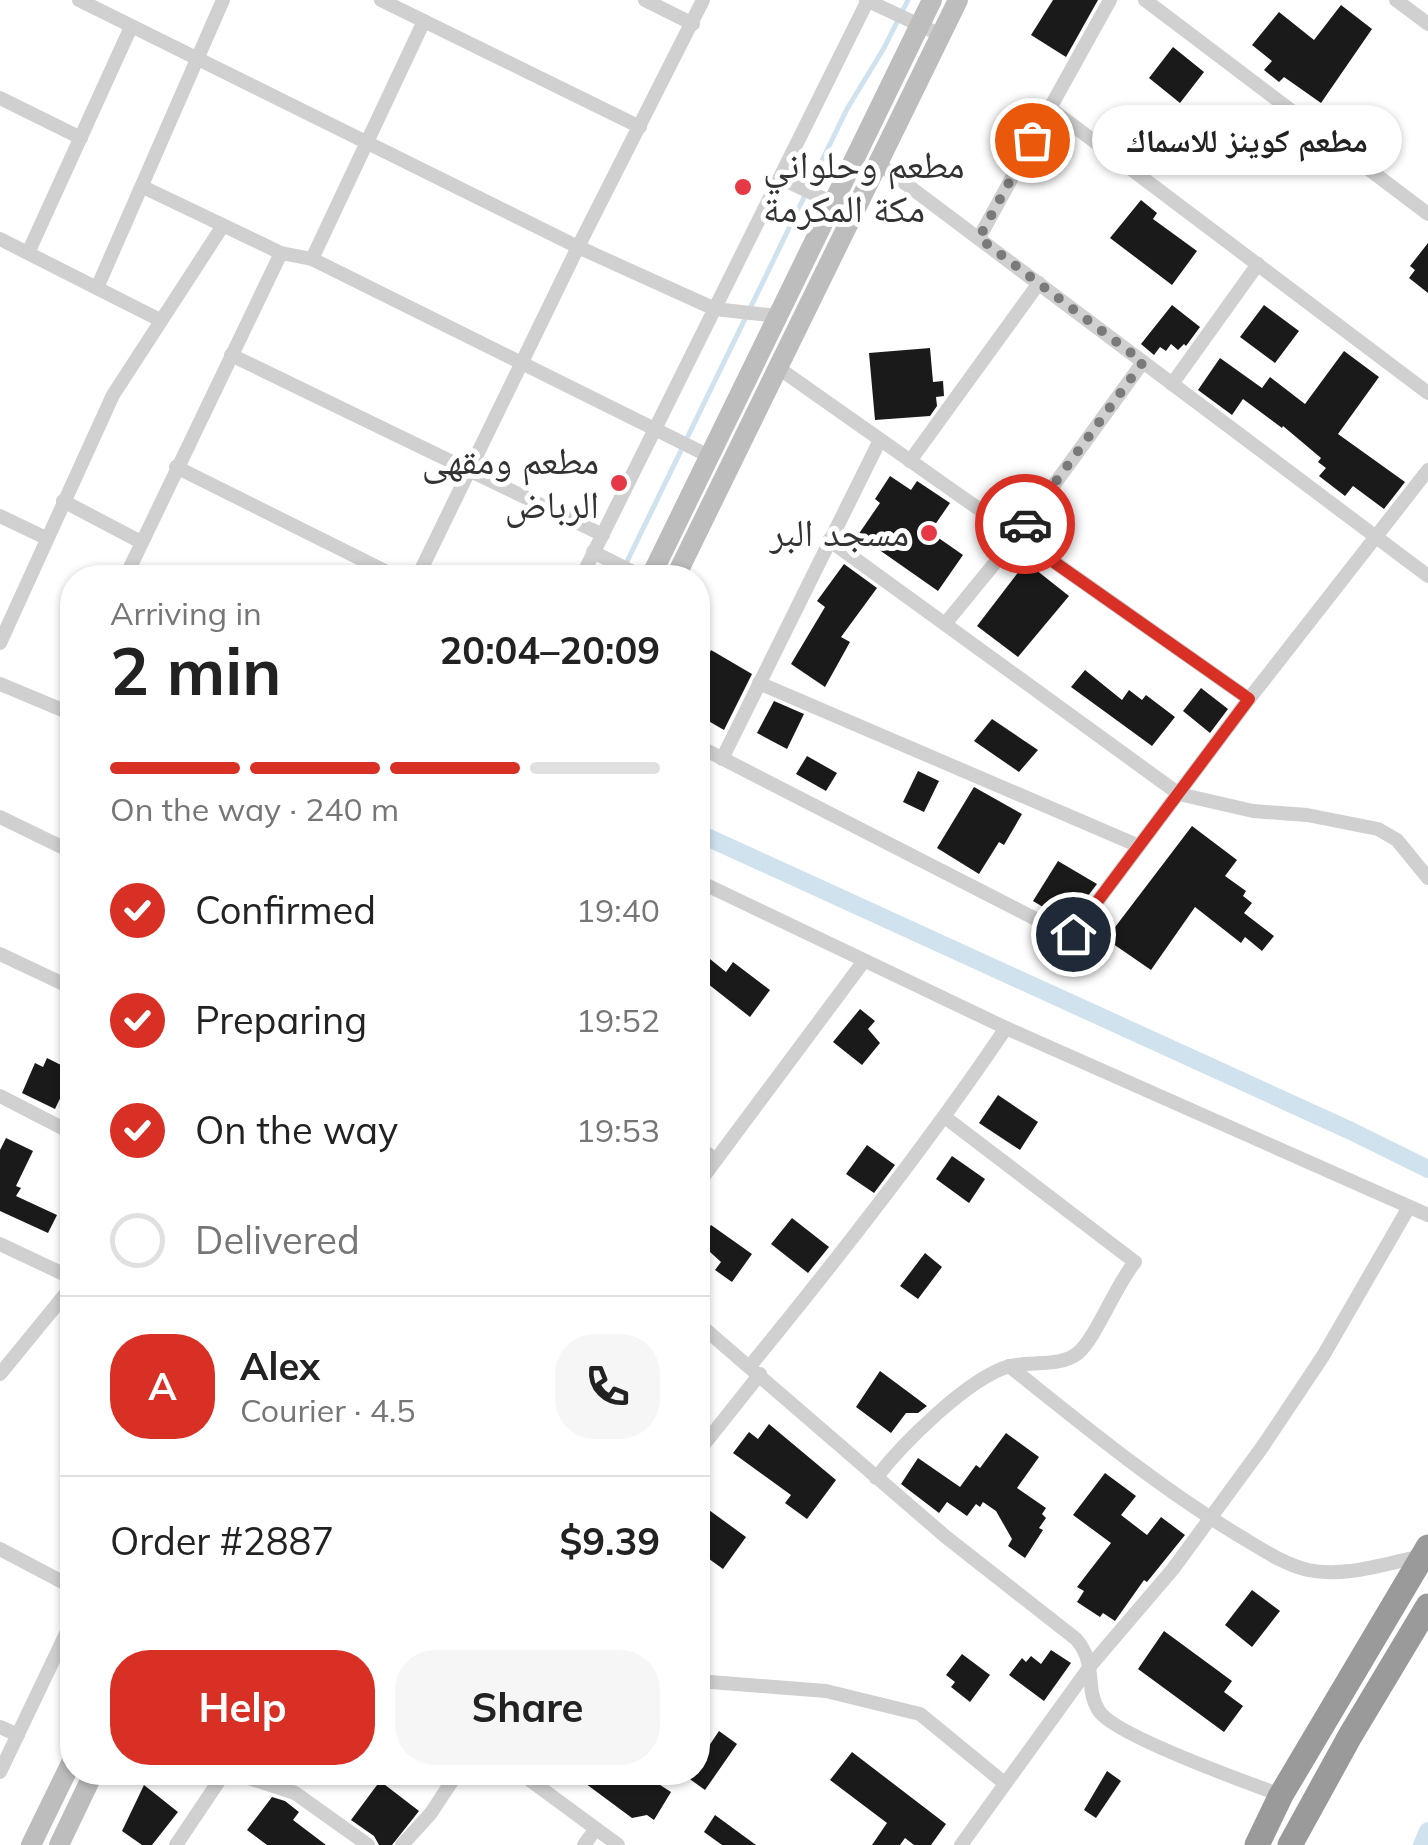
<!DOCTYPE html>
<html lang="en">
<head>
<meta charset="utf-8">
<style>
  body { margin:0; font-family:Mulish,"Noto Naskh Arabic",sans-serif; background:#f6f6f6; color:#222; height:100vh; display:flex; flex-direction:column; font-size:38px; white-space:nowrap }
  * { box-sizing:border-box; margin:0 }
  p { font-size:32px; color:#767676 }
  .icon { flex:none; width:55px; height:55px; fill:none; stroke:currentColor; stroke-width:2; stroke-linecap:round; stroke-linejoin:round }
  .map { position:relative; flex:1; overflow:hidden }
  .drawer { position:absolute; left:60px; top:565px; width:650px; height:1220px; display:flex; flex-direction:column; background:#fff; border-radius:40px; box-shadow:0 2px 8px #0004 }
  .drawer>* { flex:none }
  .pin { position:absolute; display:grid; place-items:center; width:85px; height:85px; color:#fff; margin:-42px; border:5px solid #fff; border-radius:50%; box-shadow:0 2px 10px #0007 }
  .courier { position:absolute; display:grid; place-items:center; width:100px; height:100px; margin:-50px; border:8px solid #d93025; border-radius:50%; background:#fff; color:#222; box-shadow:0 2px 12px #0007 }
  .bubble { position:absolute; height:70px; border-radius:35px; background:#fff; box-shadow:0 2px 8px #0004; font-size:32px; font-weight:700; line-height:70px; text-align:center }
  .head em { font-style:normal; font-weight:700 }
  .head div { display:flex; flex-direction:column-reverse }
  .head { display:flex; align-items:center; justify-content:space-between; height:170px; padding:0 50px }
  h1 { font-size:65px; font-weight:700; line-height:75px }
  .bar { display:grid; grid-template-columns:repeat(4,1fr); gap:15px 10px; align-content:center; height:120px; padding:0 50px }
  .bar i { height:12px; border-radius:8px; background:#e0e0e0 }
  .bar .active { background:#d93025 }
  .bar p { grid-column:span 4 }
  .line { display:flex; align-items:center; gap:25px; padding:0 50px; border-top:2px solid #e0e0e0 }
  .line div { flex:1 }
  .round { display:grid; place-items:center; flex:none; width:105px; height:105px; border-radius:40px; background:#f6f6f6 }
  ol { padding:0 50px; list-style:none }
  li { display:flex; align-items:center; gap:30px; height:110px }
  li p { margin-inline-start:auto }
  li .icon { padding:10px; border-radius:50%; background:#d93025; color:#fff; stroke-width:4 }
  li:last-child { color:#767676 }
  li i { width:55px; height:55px; border:5px solid #e0e0e0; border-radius:50% }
  .action { display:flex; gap:20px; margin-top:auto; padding:20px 50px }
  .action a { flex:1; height:115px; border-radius:40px; background:#d93025; color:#fff; font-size:40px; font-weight:700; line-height:115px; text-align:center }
  .action a+a { background:#f6f6f6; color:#222 }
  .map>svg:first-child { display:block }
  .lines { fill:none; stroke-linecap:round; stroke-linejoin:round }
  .stream { stroke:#cfe2ee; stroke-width:5 }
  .canal { stroke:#cfe2ee; stroke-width:18 }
  .building { fill:#1a1a1a }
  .street { stroke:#d0d0d0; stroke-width:14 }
  .secondary { stroke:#bdbdbd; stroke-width:20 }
  .highway { stroke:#9a9a9a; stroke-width:25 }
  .done { stroke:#7a7a7a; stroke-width:10; stroke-dasharray:0 18 }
  .route { stroke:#d93025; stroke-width:12 }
  .poi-dot { fill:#e63946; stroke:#fff; stroke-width:4 }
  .labels { text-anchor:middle; stroke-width:10; stroke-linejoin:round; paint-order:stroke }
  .poi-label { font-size:38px; fill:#333; stroke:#fff; text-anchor:end }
</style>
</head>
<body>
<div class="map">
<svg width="1428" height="1845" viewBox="0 0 1428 1845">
  <rect width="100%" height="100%" fill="#fff"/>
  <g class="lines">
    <!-- stream -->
    <path class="stream" d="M619,578L847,109L884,48L908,0"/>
    <!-- canal -->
    <g class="canal">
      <path d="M698,833L1351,1131L1428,1169"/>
      <path d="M1422,1845L1428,1831"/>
    </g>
  </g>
  <!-- building -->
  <g class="building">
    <path d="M1053,0H1098L1066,57L1031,35Z"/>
    <path d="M1341,5L1372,29L1321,103L1284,77L1279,82L1264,70L1272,61L1252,45L1279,12L1314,40Z"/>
    <path d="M1173,47L1204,72L1180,103L1149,78Z"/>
    <path d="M1141,200L1157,213L1153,219L1197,251L1172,285L1110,238Z"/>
    <path d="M1428,243V293L1409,278L1415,270L1410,266Z"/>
    <path d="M1172,305L1200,327L1186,346L1184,344L1178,350L1171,344L1166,351L1160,347L1154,355L1141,344Z"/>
    <path d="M1264,305L1299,331L1275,363L1240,337Z"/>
    <path d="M930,348L933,382L943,381L944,396L936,397L937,406L930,416L875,420L869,353Z"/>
    <path d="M1344,351L1379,377L1338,434L1405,482L1384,509L1353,486L1345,496L1319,476L1326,468L1318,462L1321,458L1283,426L1282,428L1243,399L1232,415L1198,390L1220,358L1262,388L1270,377L1305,404Z"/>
    <path d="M890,476L911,490L917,481L950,503L930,532L963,555L938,591L858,535L880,503L875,499Z"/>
    <path d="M1026,562L1069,596L1018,657L977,626Z"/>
    <path d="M844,564L877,588L841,637L850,642L825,687L791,664L825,607L817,601Z"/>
    <path d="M711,650L752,674L724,730L698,715V675Z"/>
    <path d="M1085,670L1122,700L1129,690L1142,700L1146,695L1175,717L1152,746L1071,687Z"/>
    <path d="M1201,688L1228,709L1210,733L1183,711Z"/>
    <path d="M774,701L804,714L787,749L757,733Z"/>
    <path d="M992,719L1038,750L1019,772L974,741Z"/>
    <path d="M807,756L837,773L826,791L796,774Z"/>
    <path d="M918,771L939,781L924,812L903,802Z"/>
    <path d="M974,787L1022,814L1004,845L999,842L979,874L937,848Z"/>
    <path d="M1192,826L1237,860L1225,876L1246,891L1243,896L1252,903L1244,913L1274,936L1262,951L1245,937L1241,943L1195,907L1151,970L1106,939Z"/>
    <path d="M1058,861L1097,884L1068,922L1033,901Z"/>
    <path d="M710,959L726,972L733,962L770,990L750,1017L698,976Z"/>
    <path d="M860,1009L875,1021L868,1029L880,1043L862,1065L833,1042Z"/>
    <path d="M47,1058L69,1069L66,1076L70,1078L55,1109L22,1093L35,1063L43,1067Z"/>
    <path d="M998,1095L1038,1122L1020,1150L979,1123Z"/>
    <path d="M6,1138L33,1151L16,1186L21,1188L16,1196L57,1215L48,1233L0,1211V1150Z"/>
    <path d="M867,1145L895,1165L874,1193L846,1174Z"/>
    <path d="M952,1156L985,1179L969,1203L936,1179Z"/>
    <path d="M792,1218L829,1247L808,1273L771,1244Z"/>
    <path d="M711,1225L752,1254L732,1282L715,1270L721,1262L699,1242Z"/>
    <path d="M925,1253L942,1267L918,1299L900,1286Z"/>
    <path d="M880,1371L927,1406L918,1413H906L891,1433L856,1407Z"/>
    <path d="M769,1424L836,1480L807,1519L785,1503L791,1495L733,1453L749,1432L758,1439Z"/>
    <path d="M1006,1433L1039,1457L1017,1488L1046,1508L1042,1514L1046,1518L1039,1528L1043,1530L1025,1558L1008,1546L1012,1539L996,1511L983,1502L980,1507L976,1504L967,1516L947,1502L939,1513L901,1484L918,1458L960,1487L976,1465L980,1468Z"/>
    <path d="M1105,1473L1136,1496L1121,1515L1147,1535L1161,1517L1185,1535L1147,1582L1144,1580L1115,1621L1103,1613L1100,1617L1077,1602L1084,1591L1077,1587L1111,1543L1073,1515Z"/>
    <path d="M698,1502L746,1537L723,1569L698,1551Z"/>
    <path d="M1252,1590L1280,1611L1252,1647L1225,1625Z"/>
    <path d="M1164,1631L1232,1681L1224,1692L1243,1706L1224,1732L1138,1669Z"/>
    <path d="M1051,1650L1071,1663L1044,1701L1009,1675L1022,1658L1026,1662L1031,1656L1041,1664Z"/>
    <path d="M962,1654L990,1675L970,1702L951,1687L955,1682L946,1675Z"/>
    <path d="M719,1731L737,1744L705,1790L680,1772H698V1762Z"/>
    <path d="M852,1752L946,1824L931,1845H914L905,1838L900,1845H872L887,1823L830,1780Z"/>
    <path d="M1107,1771L1121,1781L1096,1818L1084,1810Z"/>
    <path d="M570,1772H640L671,1792L654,1820L647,1815L632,1818Z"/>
    <path d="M380,1781L419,1811L392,1845H379L374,1836L351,1820Z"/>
    <path d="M144,1785L178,1812L152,1845H142L122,1831Z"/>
    <path d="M272,1797L285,1801L299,1812L293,1820L326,1845H267L247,1830Z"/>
    <path d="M715,1815L756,1845H722L704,1832Z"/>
  </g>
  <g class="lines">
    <!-- street -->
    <g class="street">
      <path d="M79,0L578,247L715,309L777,316"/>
      <path d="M381,0L640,127"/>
      <path d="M645,0L693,24"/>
      <path d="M866,0L941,35"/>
      <path d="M1110,0L1050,108L1428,393"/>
      <path d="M1145,0L1428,214"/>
      <path d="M1396,0L1428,24"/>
      <path d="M0,98L81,138"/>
      <path d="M878,163L1428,576"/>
      <path d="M780,178L833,203"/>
      <path d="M143,187L281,253L312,259L709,456"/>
      <path d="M979,238L1050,108"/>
      <path d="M0,239L160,320"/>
      <path d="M28,253L131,27"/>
      <path d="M312,259L424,21"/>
      <path d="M97,288L223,0"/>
      <path d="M231,355L603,535"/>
      <path d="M777,367L1249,699"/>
      <path d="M1172,384L1258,264"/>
      <path d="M910,461L1039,283"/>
      <path d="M176,467L399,578"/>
      <path d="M63,501L141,542"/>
      <path d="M0,516L46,538"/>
      <path d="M829,540L1179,794L1253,811L1307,815L1378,829L1397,840L1428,878"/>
      <path d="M593,552L645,578"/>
      <path d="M125,578L281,253"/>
      <path d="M417,578L578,247L703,0"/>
      <path d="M581,578L868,0"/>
      <path d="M945,624L1017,536L1143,362"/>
      <path d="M0,643L113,395L222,227"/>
      <path d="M759,683L1139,846"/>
      <path d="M0,684L72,714"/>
      <path d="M698,746L1067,935L1073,934L1249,699L1428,470"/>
      <path d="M722,759L880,440"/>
      <path d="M0,817L72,852"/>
      <path d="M698,881L1006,1028L1428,1215"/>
      <path d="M0,954L72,988"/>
      <path d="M0,1096L72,1133"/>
      <path d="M698,1147L716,1160"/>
      <path d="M698,1184L864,961"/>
      <path d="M0,1244L72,1278"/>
      <path d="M698,1323L946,1537L1076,1639C1098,1664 1084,1688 1099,1711C1114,1735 1248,1783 1281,1795"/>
      <path d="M750,1366C840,1256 927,1145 1006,1028"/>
      <path d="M1009,1366C1082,1424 1153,1483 1233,1532C1257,1546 1280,1563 1308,1570C1345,1578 1387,1563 1422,1556"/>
      <path d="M0,1374L72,1286"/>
      <path d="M698,1452L760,1374"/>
      <path d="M876,1478C902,1444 969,1377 1010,1366C1031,1361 1061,1367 1078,1353C1096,1338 1115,1286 1135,1262L946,1118"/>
      <path d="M0,1549L72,1587"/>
      <path d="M698,1681L826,1691L920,1714L1003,1782"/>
      <path d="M0,1727L18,1735"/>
      <path d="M0,1772L72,1621"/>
      <path d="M230,1772L295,1793L368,1845"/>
      <path d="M519,1772L618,1845"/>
      <path d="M176,1845L225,1772"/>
      <path d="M402,1845L431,1813L458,1772"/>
      <path d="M584,1845L595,1830"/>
      <path d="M961,1845L1091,1665L1173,1569L1263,1446L1323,1356L1409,1207"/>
    </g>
    <!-- secondary -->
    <g class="secondary">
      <path d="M650,578L932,0"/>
      <path d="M675,578L958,0"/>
      <path d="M31,1845L72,1761"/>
      <path d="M59,1845L94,1772"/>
    </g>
    <!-- highway -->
    <g class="highway">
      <path d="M1257,1845L1281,1795L1428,1547"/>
      <path d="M1290,1845L1350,1736L1428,1606"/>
    </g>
  </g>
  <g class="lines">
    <!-- done -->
    <path class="done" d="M1025,524L1143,362L979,238L1032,140"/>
    <!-- route -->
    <path class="route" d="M1025,524L1017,536L1249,699L1073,934"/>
  </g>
  <!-- markers -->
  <g class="poi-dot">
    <circle cx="743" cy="187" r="10"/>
    <circle cx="619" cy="483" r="10"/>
    <circle cx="929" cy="533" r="10"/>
  </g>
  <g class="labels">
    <!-- poi labels -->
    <g class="poi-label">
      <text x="763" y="178" text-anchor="start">مطعم وحلواني<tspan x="763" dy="44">مكة المكرمة</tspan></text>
      <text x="599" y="474">مطعم ومقهى<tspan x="599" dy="44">الرباض</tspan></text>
      <text x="909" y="546">مسجد البر</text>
    </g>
  </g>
</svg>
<div class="pin" style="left:1032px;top:140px;background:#ea580c"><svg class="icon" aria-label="bag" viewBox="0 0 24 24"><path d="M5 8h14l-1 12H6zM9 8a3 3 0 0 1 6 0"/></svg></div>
<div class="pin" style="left:1073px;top:934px;background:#1f2937"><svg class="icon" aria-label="home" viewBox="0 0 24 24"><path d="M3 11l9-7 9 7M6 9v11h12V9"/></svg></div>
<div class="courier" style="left:1025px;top:524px"><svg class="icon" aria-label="car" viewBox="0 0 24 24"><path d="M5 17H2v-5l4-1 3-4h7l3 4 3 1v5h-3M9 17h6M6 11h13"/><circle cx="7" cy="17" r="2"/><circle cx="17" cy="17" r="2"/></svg></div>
<div class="bubble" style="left:1092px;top:105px;width:310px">مطعم كوينز للاسماك</div>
<section class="drawer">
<div class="head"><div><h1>2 min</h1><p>Arriving in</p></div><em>20:04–20:09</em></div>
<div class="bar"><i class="active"></i><i class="active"></i><i class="active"></i><i></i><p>On the way · 240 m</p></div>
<ol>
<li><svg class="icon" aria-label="check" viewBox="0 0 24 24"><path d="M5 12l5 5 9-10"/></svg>Confirmed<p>19:40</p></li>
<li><svg class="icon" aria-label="check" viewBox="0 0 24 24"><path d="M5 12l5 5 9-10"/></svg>Preparing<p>19:52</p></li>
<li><svg class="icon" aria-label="check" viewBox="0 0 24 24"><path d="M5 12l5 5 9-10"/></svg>On the way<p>19:53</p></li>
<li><i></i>Delivered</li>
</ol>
<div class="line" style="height:180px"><b class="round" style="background:#d93025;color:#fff">A</b><div><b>Alex</b><p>Courier · 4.5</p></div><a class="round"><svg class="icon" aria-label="phone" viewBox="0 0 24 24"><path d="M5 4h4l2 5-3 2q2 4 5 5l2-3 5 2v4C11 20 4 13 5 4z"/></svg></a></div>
<div class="line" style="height:130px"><div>Order #2887</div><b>$9.39</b></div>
<div class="action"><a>Help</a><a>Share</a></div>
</section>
</div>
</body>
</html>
